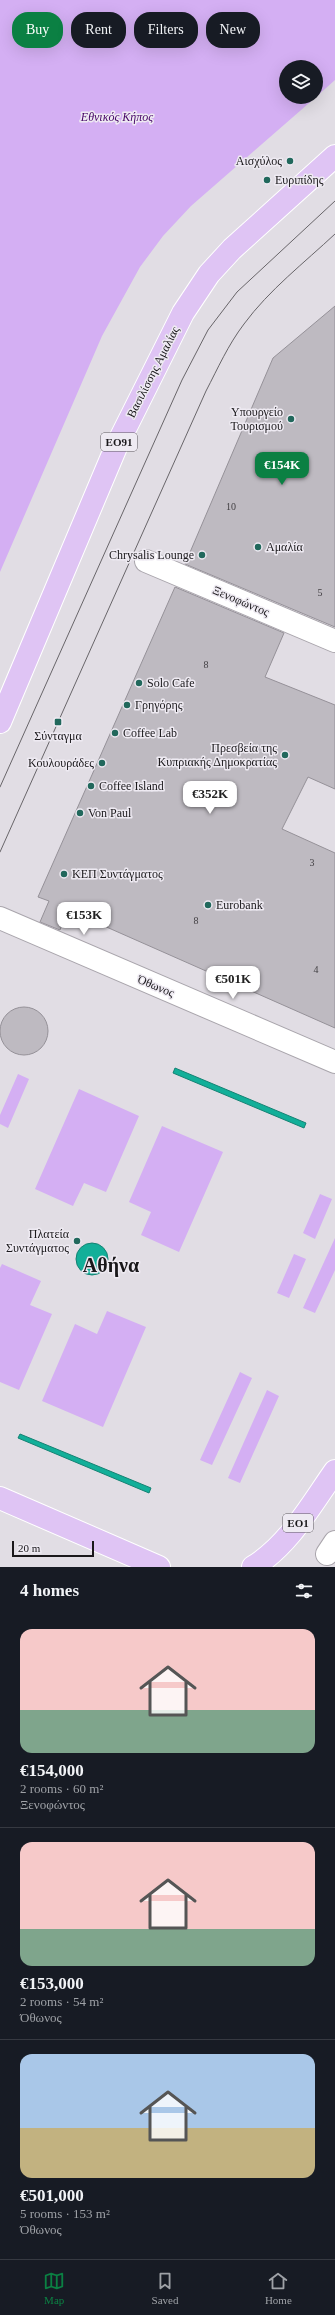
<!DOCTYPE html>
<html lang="en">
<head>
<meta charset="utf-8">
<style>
	:root { --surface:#171b24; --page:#20242c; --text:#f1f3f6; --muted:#9ea1a6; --line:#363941; --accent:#0b8043 }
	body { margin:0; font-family:Georgia,serif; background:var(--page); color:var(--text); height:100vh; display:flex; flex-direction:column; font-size:15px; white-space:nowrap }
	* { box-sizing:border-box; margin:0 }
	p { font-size:13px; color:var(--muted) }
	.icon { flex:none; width:22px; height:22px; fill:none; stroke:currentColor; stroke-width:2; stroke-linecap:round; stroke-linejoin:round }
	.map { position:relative; height:1567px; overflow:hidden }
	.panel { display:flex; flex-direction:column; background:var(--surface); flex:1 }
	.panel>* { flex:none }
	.hud { position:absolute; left:12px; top:12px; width:311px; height:36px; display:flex; gap:8px }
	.buttons { position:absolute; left:279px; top:60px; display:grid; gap:8px }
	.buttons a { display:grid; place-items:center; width:44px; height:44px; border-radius:50%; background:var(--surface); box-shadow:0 4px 16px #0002; font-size:20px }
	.scale { position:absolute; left:12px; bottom:10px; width:82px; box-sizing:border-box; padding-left:4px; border:2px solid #1a181b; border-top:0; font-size:11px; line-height:14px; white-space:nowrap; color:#1a181b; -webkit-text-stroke:3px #eeeaf2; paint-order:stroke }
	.price { position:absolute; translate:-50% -34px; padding:0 9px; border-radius:8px; background:#fff; color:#222; font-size:13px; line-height:26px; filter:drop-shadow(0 1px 2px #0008) }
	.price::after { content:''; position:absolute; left:50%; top:24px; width:12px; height:9px; margin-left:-6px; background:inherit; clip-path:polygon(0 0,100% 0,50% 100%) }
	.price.selected { background:var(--accent); color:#fff }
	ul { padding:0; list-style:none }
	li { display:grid; align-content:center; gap:8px; height:212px; padding:0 20px }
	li+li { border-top:1px solid var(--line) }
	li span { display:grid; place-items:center; height:124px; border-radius:12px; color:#555 }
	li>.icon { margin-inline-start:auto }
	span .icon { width:72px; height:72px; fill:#fffc; stroke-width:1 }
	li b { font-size:17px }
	h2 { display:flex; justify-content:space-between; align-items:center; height:48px; padding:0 20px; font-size:17px }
	.tag { padding:0 14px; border-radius:16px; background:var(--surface); box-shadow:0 4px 16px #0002; font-size:14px; line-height:36px }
	.tag.selected { background:var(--accent); color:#fff }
	.tab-bar { display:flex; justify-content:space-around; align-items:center; height:56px; border-top:1px solid var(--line); background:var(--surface); font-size:11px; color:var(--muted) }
	.tab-bar a { display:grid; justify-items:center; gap:2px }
	.tab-bar .selected { color:var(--accent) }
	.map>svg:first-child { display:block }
	.green { fill:#d4aff3 }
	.water { fill:#12af99; stroke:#148273 }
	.building { fill:#bebac1; stroke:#959198 }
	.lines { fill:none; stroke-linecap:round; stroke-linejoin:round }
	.street-casing { stroke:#a9a5ac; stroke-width:24 }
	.secondary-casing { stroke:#a9a5ac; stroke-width:24 }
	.primary-casing { stroke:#fff; stroke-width:24 }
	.street { stroke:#fff; stroke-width:22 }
	.secondary { stroke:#fff; stroke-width:22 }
	.primary { stroke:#dfc4f4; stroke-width:22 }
	.tram { stroke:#686569; stroke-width:1 }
	.poi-dot { fill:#21685c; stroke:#eeeaf2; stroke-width:1.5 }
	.labels { text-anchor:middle; stroke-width:3; stroke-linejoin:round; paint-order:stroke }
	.number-label { font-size:10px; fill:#434044 }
	.shield { fill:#eeeaf2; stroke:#5a575c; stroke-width:1 }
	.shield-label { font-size:11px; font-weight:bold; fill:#1a181b }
	.park-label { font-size:12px; font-style:italic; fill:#460567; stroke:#eeeaf2 }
	.poi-label { font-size:12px; fill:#1a181b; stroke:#eeeaf2; text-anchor:start }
	.street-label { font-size:12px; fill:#1a181b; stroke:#eeeaf2 }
	.town-label { font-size:20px; font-weight:bold; fill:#1a181b; stroke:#eeeaf2 }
</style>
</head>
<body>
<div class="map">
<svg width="335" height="1567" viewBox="0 0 335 1567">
	<rect width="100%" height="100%" fill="#e1dde4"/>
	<path class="green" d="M0,0H335V80L316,97V67H286V97H316L191,206L163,236L140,267L102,336L0,572Z
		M18,1074L29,1079L8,1128L0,1124V1115Z
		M79,1089L139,1116L106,1192L84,1183L73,1206L35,1189Z
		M162,1126L223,1152L179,1252L141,1235L151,1212L129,1202Z
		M320,1194L332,1199L315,1239L303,1233Z
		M335,1238V1270L315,1313L303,1308Z
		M294,1254L306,1259L289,1298L277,1293Z
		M2,1264L41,1281L30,1305L52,1314L19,1390L0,1382V1268Z
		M107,1311L146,1327L103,1427L42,1401L75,1324L97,1334Z
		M240,1372L252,1378L212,1465L200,1460Z
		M267,1390L279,1396L240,1483L228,1478Z"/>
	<path class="water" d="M175,1068L306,1123L304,1128L173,1073Z
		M76 1259a16 16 0 1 1 32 0a16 16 0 1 1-32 0Z
		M20,1434L151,1488L149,1493L18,1438Z"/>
	<path class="building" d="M335,306V627L185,564L273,358Z
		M175,587L284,633L265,677L335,705V789L308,777L282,829L335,853V1028L68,910L60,930L40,922L49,901L38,897Z
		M0 1031a24 24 0 1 1 48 0a24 24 0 1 1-48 0Z"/>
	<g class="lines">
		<defs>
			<path id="street" d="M146,561L335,641
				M327,1554L335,1542"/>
			<path id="secondary" d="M0,918L335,1062"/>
			<path id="primary" d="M0,722L116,447L183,313L209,274L232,249L335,156
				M0,1498L159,1567
				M253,1567C289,1545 311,1505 335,1471"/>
		</defs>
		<use href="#street" class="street-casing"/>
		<use href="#secondary" class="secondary-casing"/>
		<use href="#primary" class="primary-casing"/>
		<use href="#street" class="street"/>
		<use href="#secondary" class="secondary"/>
		<use href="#primary" class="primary"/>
		<path class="tram" d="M0,787L182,380L208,330L237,292L335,201
			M0,852L206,391C218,368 228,345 244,324C269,290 304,263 335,234"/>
	</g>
	<g class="poi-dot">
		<circle cx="290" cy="161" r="4"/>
		<circle cx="267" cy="180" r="4"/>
		<circle cx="291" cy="419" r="4"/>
		<circle cx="258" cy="547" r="4"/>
		<circle cx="202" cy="555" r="4"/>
		<circle cx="139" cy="683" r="4"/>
		<circle cx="127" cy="705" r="4"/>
		<rect x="54" y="718" width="8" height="8" rx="2"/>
		<circle cx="115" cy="733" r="4"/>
		<circle cx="285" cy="755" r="4"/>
		<circle cx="102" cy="763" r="4"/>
		<circle cx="91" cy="786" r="4"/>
		<circle cx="80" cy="813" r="4"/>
		<circle cx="64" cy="874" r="4"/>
		<circle cx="208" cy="905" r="4"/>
		<circle cx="77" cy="1241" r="4"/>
	</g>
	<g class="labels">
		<g class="number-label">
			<text x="231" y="510">10</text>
			<text x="320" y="596">5</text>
			<text x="206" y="668">8</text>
			<text x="312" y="866">3</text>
			<text x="196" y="924">8</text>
			<text x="316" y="973">4</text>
		</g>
		<g class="shield">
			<rect x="101" y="433" width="36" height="18" rx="3"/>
			<rect x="283" y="1514" width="30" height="18" rx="3"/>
		</g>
		<g class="shield-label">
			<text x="119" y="446">ΕΟ91</text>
			<text x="298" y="1527">ΕΟ1</text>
		</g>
		<g class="park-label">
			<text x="117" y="121">Εθνικός Κήπος</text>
		</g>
		<g class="poi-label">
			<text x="282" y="165" text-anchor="end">Αισχύλος</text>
			<text x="275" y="184">Ευριπίδης</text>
			<text x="283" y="416" text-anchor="end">Υπουργείο<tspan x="283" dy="14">Τουρισμού</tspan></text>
			<text x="266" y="551">Αμαλία</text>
			<text x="194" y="559" text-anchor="end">Chrysalis Lounge</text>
			<text x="147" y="687">Solo Cafe</text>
			<text x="135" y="709">Γρηγόρης</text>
			<text x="123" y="737">Coffee Lab</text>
			<text x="58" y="740" text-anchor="middle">Σύνταγμα</text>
			<text x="277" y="752" text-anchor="end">Πρεσβεία της<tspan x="277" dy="14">Κυπριακής Δημοκρατίας</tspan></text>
			<text x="94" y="767" text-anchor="end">Κουλουράδες</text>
			<text x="99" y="790">Coffee Island</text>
			<text x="88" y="817">Von Paul</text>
			<text x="72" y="878">ΚΕΠ Συντάγματος</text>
			<text x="216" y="909">Eurobank</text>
			<text x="69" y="1238" text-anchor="end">Πλατεία<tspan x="69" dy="14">Συντάγματος</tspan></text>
		</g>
		<g class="street-label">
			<text transform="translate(153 372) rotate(-63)" y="4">Βασιλίσσης Αμαλίας</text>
			<text transform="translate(241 601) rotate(23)" y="4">Ξενοφώντος</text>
			<text transform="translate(156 986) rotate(23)" y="4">Όθωνος</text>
		</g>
		<g class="town-label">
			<text x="111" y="1272">Αθήνα</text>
		</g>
	</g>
</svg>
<div class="buttons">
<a><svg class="icon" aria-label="layers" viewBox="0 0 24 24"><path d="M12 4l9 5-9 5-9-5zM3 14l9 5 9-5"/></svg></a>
</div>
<div class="scale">20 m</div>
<b class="price selected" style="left:282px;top:486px">€154K</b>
<b class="price" style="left:210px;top:815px">€352K</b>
<b class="price" style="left:84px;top:936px">€153K</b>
<b class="price" style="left:233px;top:1000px">€501K</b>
<div class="hud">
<a class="tag selected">Buy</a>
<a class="tag">Rent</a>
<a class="tag">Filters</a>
<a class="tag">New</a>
</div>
</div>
<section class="panel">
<h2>4 homes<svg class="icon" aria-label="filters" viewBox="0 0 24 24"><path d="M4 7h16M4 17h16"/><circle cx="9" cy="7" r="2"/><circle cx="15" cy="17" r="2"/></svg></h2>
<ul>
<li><span style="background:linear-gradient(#f6c9c9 65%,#7fa58c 0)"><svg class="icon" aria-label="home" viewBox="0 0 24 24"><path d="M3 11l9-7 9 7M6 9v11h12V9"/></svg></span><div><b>€154,000</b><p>2 rooms · 60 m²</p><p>Ξενοφώντος</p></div></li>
<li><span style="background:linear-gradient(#f6c9c9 70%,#7fa58c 0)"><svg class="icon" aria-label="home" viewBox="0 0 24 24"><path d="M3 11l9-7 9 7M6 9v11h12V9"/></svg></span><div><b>€153,000</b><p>2 rooms · 54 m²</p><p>Όθωνος</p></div></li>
<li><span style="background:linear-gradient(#a9c7e8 60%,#c2b280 0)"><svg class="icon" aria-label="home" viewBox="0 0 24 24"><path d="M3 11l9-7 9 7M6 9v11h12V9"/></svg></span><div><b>€501,000</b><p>5 rooms · 153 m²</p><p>Όθωνος</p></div></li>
</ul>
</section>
<nav class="tab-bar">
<a class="selected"><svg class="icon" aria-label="map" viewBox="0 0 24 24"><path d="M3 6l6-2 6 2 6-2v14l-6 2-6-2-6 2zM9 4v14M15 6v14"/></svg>Map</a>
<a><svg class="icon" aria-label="saved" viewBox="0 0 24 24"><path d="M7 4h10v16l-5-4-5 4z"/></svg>Saved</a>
<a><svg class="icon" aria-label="home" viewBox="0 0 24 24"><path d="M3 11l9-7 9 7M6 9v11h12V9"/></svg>Home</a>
</nav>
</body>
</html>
